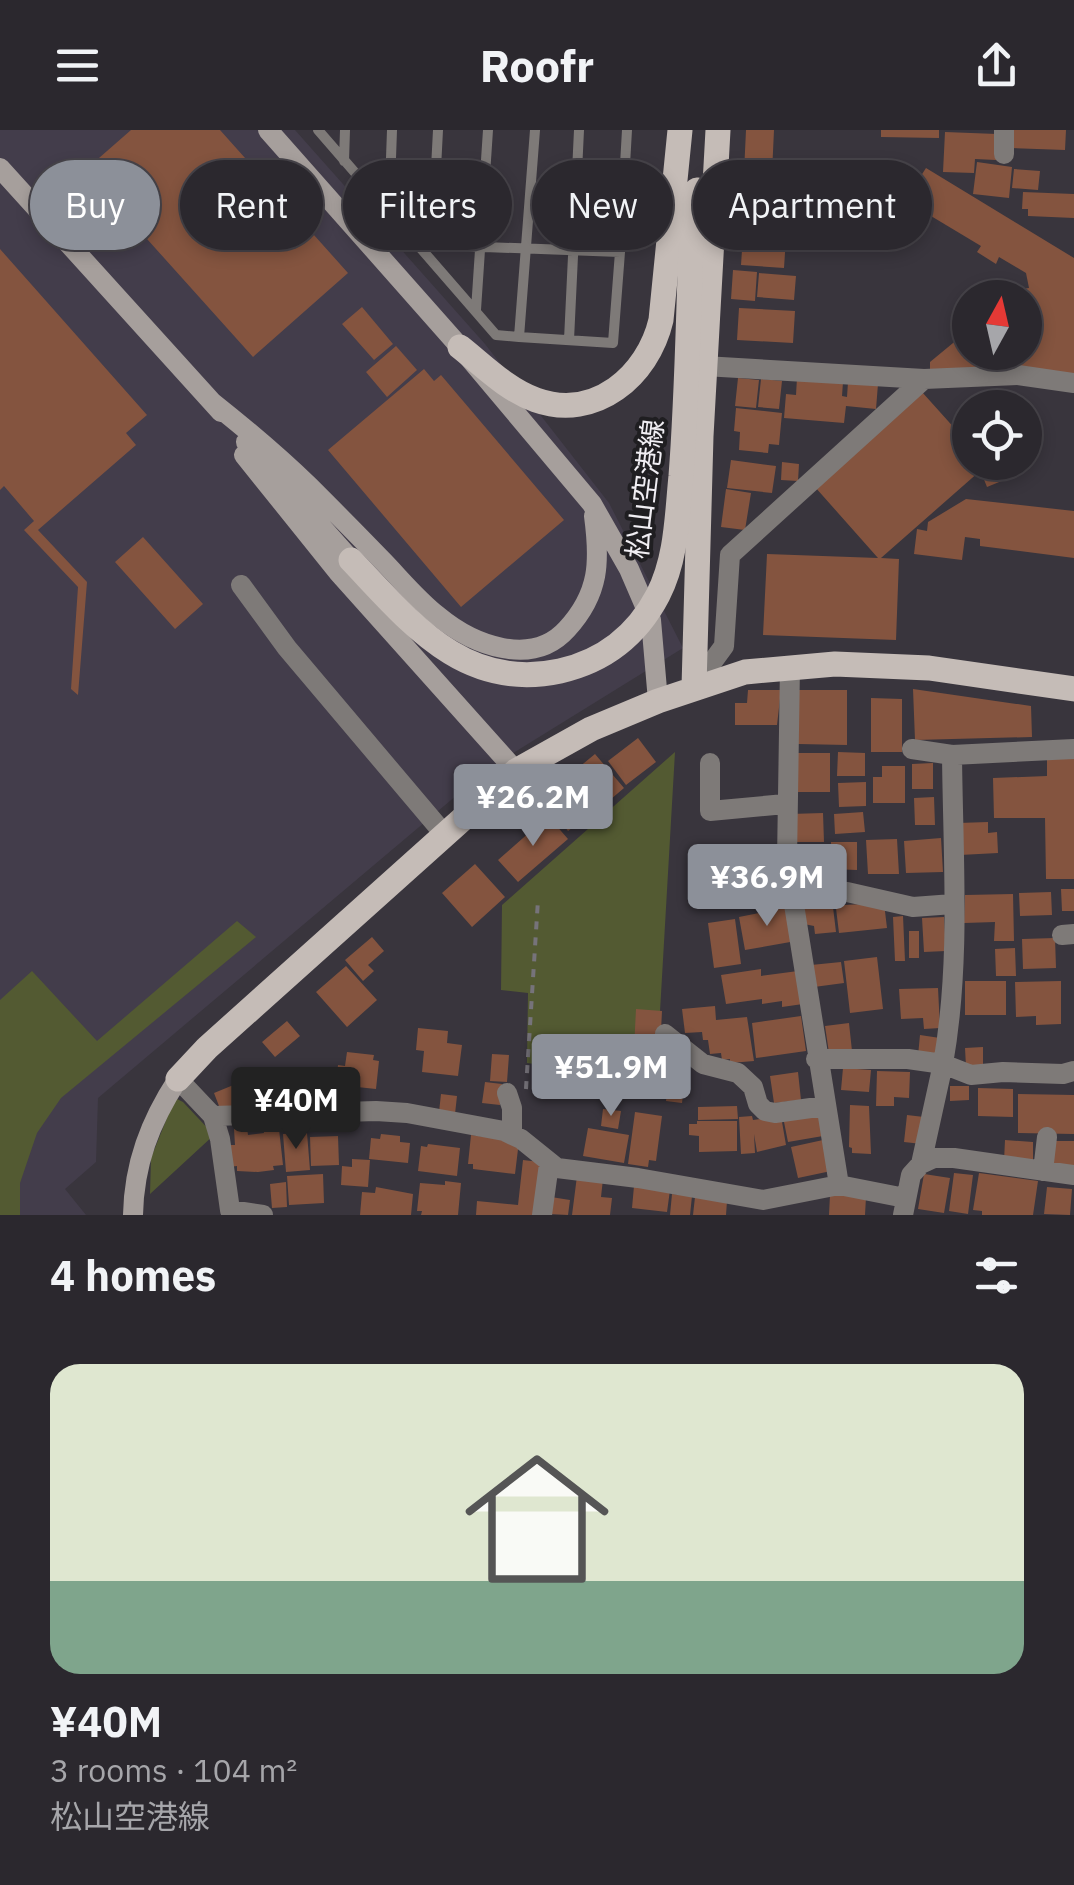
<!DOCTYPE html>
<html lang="en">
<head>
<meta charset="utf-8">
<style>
	:root { --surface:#2b282e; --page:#333036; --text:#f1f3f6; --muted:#a6a6aa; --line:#47444a; --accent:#8c9099 }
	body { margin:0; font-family:"IBM Plex Sans","Noto Sans JP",sans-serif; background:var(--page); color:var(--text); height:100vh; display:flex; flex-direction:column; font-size:38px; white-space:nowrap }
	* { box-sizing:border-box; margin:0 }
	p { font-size:32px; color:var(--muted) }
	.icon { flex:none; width:55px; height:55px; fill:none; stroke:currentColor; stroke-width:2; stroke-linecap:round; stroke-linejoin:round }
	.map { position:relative; height:1085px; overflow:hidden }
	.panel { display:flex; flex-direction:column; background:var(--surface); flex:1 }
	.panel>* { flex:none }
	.top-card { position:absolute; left:30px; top:30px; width:1015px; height:90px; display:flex; gap:20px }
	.needle { width:65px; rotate:8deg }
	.tools { position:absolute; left:952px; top:150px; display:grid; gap:20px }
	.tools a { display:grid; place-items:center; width:90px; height:90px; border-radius:50%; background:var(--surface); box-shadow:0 5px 15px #0003,0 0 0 2px var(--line); font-size:50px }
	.price { position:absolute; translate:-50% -85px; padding:0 22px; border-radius:10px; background:var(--accent); color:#fff; font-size:32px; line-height:65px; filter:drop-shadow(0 2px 5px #0008) }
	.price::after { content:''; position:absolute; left:50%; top:60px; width:30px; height:22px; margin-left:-15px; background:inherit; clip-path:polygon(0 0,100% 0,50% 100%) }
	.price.selected { background:#222; color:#fff }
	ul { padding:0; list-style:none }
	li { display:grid; align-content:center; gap:20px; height:530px; padding:0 50px }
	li+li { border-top:2px solid var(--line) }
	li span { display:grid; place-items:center; height:310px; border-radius:30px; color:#555 }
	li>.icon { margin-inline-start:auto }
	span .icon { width:180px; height:180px; fill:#fffc; stroke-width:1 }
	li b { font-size:42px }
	h2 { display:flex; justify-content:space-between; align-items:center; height:120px; padding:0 50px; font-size:42px }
	.pill { padding:0 35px; border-radius:45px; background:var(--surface); box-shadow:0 5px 15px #0003,0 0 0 2px var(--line); font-size:35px; line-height:90px }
	.pill.selected { background:var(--accent); color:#fff }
	header { display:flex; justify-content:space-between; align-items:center; height:130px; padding:0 50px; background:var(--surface); font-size:45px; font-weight:700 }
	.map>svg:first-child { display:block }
	.built { fill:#433d4b }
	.green { fill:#535a32 }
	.building { fill:#84543f }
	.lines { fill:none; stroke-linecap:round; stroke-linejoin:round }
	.path { stroke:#76737a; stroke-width:4; stroke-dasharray:8 8; stroke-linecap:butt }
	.lane { stroke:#7e7a78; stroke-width:10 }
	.street { stroke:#7e7a78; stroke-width:20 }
	.secondary { stroke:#a69f9c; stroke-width:20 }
	.primary { stroke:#c5bcb7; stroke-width:25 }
	.primary-bridge { stroke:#c5bcb7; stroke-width:25 }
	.labels { text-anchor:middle; stroke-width:8; stroke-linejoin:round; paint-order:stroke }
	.street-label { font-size:28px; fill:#f0eef3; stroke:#1f1e21 }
</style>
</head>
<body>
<header><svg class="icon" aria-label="menu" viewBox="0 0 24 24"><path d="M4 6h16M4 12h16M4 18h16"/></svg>Roofr<svg class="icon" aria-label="share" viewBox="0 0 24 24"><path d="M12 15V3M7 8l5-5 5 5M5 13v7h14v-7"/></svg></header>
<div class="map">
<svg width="1074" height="1085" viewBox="0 0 1074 1085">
	<rect width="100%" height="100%" fill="#39353d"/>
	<path class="built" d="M0,0H295L485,214L609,373L683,518L489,638L98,968L96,1032L65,1059L86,1085H0Z"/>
	<path class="green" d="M675,622L656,951L527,933L528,863L501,860L502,775Z
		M237,791L256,807L61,968L37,1003L20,1053V1085H0V870L32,841L97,911Z
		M175,968L183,972L214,1005L150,1064L151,1028Z"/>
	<path class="building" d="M131,0H220L348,143L253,227L112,70L118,65L91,35Z
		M746,0H774L771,65L743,64Z
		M881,0H939V8L881,7Z
		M1012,0H1066L1065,20L1011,18Z
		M945,2L997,4L996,30L975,29L974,43L943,42Z
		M977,32L1012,37L1009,68L973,64Z
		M926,38L1074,128V246L930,244V232L970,199V222H1025V168H1007L1016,160L1029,158L1026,143L999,127L996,134L977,122L981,116L931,86L925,96L899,80Z
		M1014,39L1040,41L1038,60L1012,58Z
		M1023,62L1074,64V88L1028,86V79H1022Z
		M738,66L770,68L768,96L754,95L753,102L735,100Z
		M743,105L786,108L784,138L741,135Z
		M0,119L147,285L126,303L136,315L38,400L87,452L78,565L71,559L78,457L24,400L34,391L4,356L0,360Z
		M733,140L757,142L755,171L731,169Z
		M759,143L796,146L794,170L757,167Z
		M362,177L393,214L374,230L342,194Z
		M739,178L795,181L793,213L737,210Z
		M396,216L417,240L387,267L366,242Z
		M424,239L434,251L441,245L564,390L461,477L328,320Z
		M738,248L759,250L756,278L735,276Z
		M797,248L843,252L842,266L847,267L848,252L878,254L876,279L846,276L844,293L784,288L786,264L796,265Z
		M761,249L782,251L779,279L758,277Z
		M922,262L966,311L959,317L980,341L881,428L899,429L896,510L763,505L767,424L878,428L815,357Z
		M980,267L1030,273L1027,290L1025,278H979Z
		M736,278L782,283L779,315L769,314L768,323L739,320L740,302L734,301Z
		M731,330L776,336L772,363L727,358Z
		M782,332L799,334L798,351L781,350Z
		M977,332H1022L1021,343L987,357Z
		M726,359L751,363L745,400L721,397Z
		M966,369L1074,381V428L980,416V409L965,407L962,430L914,424L917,399L927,401L928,392Z
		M143,407L203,474L175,499L115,432Z
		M913,559L1031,576L1032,607L915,610Z
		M748,560H781L777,595H735V573H747Z
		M799,560H847V615L798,614Z
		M871,568L902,569V622H871Z
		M638,608L656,632L626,655L608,631Z
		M838,622L865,623V646H837Z
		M793,623H830V662H793Z
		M595,624L624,658L604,675L600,670L592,677L567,647Z
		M1074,628V749H1046L1045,688H994L993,648L1047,646V629Z
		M933,633V659H912V634Z
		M882,636H905V673H873V647H882Z
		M866,652V676L839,677L838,653Z
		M569,656L590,684L568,701L547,673Z
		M934,667L935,695H915L914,668Z
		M863,682L865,702L835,704L834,684Z
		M823,683L824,712H790V684Z
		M548,686L568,709L518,752L498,730Z
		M988,692V703L997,702L998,723L960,725L958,693Z
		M941,708L943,742L906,743L904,711Z
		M897,709L899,744H868L866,710Z
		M831,712H857V740L830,739Z
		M823,714L824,739L793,740V715Z
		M781,731V756L738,757V732Z
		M475,734L505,767L472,797L442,763Z
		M1061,759H1074V781H1062Z
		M1051,762L1052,785L1020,786L1019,763Z
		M1013,764L1014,811H994L995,792L964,793L965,765Z
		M814,767V770L832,769L836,802L815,804L814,796L804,794L802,769Z
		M835,770H843L844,775L884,773L887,798L839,803Z
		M789,777L796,811L745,820L739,787Z
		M903,786L905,831H895L893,787Z
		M944,787L946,821L924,822L922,788Z
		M735,789L741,834L714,838L708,793Z
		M909,801H919V828H909Z
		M372,807L384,821L368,835L374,841L363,851L345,830Z
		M1055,808L1056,838L1023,839L1022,809Z
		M1015,818L1016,846H996L995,819Z
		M877,827L883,879L850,883L844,831Z
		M841,832L844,853L814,857L811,835Z
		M346,836L377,870L347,897L316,862Z
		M761,839V846L798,841L803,874L782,877V871L762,874V869L726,874L721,845Z
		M965,851H1006V885H965Z
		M1061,851V894L1036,895V886L1016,887L1015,852Z
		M938,858L940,898L924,899L923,888L901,889L899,859Z
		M715,876L716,890L747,887L754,931L730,933V929L722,930L721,923L710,924L708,910H703L702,902L685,903L682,879Z
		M636,879L662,881L660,921L634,919Z
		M801,886L806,921L756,928L752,893Z
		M287,891L300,906L275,927L262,912Z
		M849,893L852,921L829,923L825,896Z
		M418,898L448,901L447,913L462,915L458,946L422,942L424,921L416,920Z
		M920,905L940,908L938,928L918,926Z
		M983,917V937H966L965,918Z
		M347,922L374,925L373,930L379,931L376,959L357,957L356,968L335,966L338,935L345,936Z
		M492,924L509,925L507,952L490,951Z
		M275,938L281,951L258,977L219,976L214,963Z
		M843,938L871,940L869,962L841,960Z
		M877,941L910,942L909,968L894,967V976H876Z
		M798,942L801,970L774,973L770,946Z
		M485,952L502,954L500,975L482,973Z
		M668,955L684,957L682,973L666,971Z
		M950,956H969V970L950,971Z
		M978,958L1013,959V987L978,986Z
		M441,964L457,966L455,984L439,982Z
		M1018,964L1074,965V1004L1018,1003Z
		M850,975L869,976L871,1024L852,1023V1018L849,1017Z
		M737,976L738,989L698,990V977Z
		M603,979L621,981L618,999L601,996Z
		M818,980L823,1006L788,1012L783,987Z
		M635,982L662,986L656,1031L649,1030L648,1037L628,1034Z
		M907,985L924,987L922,1014L904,1012Z
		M752,986L753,990L781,986L786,1015L757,1022L754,1004L755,1023L741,1024L739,987Z
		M278,990L283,1035L273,1036L274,1040L258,1042L237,1041V1036L229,1037L226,1015H235L234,999L247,998L248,1005L264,1003L262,992Z
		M697,991H737V1021L699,1022V1006L689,1005V994H697Z
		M588,998L629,1005L624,1033L583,1026Z
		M307,1003L310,1040L286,1042L283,1004Z
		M381,1004L400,1006V1012L410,1013L408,1033L369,1029L371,1008L380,1009Z
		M471,1005L519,1011L515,1044L473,1039V1034H468Z
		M338,1006L339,1035L311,1036L310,1007Z
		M823,1010L831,1041L798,1048L791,1017Z
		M1005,1010L1033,1012V1032L1004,1031Z
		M1051,1011H1074V1038H1051Z
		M428,1014L460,1018L457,1046L418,1041L421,1016L427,1017Z
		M352,1029L370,1030L368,1057L341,1055L342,1036L352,1037Z
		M523,1030L540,1032L535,1085H476L477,1071L518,1075Z
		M954,1043L973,1045L968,1084L949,1081Z
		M979,1043L1038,1051L1033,1085H982V1081L973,1080Z
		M323,1044L324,1073L289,1075L287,1046Z
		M924,1044L950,1048L944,1083L918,1079Z
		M577,1046L603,1049L601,1067L612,1068L610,1085H572Z
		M445,1051L461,1053L458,1085H421L422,1081H417L420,1053L445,1055Z
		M286,1052L287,1077L272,1078L270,1054Z
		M634,1056L670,1060L667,1082L632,1078Z
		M376,1057L413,1064L411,1085H360L362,1062L375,1063Z
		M1047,1057L1072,1059L1070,1085L1044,1084Z
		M672,1064L692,1066L690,1085H670Z
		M830,1065L866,1067L865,1085H829Z
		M551,1067L570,1070L568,1085L549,1084Z
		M695,1067L727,1071L726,1085H693Z"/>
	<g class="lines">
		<path class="path" d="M526,959L538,770"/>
		<path class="lane" d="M318,0L496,205L519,207
			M438,0L432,115L620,122L627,0
			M535,0L519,207L613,213L620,122
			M344,31L345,0
			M389,84L392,0
			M476,180L488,0
			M569,210L579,0"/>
		<path class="street" d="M1004,0V24
			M704,236L924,249L1018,245L1074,253
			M241,455L287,518L445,705
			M790,536L787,731L839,1055L905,1068
			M694,557L724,516L730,425L924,249
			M912,619L952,625L1074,619
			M710,633V681L785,674
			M793,758L847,762L913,777L953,774
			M1062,805L1074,804
			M665,904L703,934L738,943L753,957L758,974L765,981L775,983L825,976
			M816,929H908L943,934C961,833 953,729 952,625
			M178,949L213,986L376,981L407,983L504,1001L521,1009L557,1038L638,1048L763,1070L839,1055
			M507,963L512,978V1005
			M213,986L220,1009L230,1080L263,1085
			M921,1034L934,1028H954L1074,1045
			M1043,1041L1047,1007
			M542,1085L549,1034
			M903,1085L911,1045L921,1034L943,934L971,945L1003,942L1063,944L1074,941"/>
		<path class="secondary" d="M268,0L460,217L592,374L629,439L651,490L658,571
			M0,38L221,282
			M212,272C246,299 278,326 309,356C333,380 356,403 379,427C398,446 416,469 438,486C473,515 532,538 567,499C600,463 600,431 594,386
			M246,312L351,430
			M244,325L338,442L516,641
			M133,1085C134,1034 150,992 178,949"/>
		<path class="primary" d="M691,118L697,60
			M460,217C484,236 506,259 536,270C595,291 648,246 661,190L680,0
			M694,557L701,306L718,0
			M178,949L207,918L516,641L591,599L658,571L745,542L835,534L929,538L1074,559"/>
		<path class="primary-bridge" d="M351,430C410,492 464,562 560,541C604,531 637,505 658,465C677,428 677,385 681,346C687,270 688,194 691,118"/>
	</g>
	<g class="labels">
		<g class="street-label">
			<text transform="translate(645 359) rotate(-83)" y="10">松山空港線</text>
		</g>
	</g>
</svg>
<div class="tools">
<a><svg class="needle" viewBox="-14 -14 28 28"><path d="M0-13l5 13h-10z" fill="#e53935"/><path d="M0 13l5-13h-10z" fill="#a6a6aa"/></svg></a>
<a><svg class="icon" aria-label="locate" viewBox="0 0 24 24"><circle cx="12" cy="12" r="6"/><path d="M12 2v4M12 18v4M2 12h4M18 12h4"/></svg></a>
</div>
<b class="price" style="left:533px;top:719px">¥26.2M</b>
<b class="price" style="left:767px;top:799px">¥36.9M</b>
<b class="price" style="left:611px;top:989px">¥51.9M</b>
<b class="price selected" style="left:296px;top:1022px">¥40M</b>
<div class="top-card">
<a class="pill selected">Buy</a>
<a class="pill">Rent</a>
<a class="pill">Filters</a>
<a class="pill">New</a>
<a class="pill">Apartment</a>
</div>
</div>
<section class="panel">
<h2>4 homes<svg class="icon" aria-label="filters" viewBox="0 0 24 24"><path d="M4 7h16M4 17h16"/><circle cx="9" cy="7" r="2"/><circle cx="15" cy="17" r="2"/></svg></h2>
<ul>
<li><span style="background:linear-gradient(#dfe7d0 70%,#7fa58c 0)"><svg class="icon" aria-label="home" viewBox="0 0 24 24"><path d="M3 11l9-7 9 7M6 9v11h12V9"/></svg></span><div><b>¥40M</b><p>3 rooms · 104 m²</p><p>松山空港線</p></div></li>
</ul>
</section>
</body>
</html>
